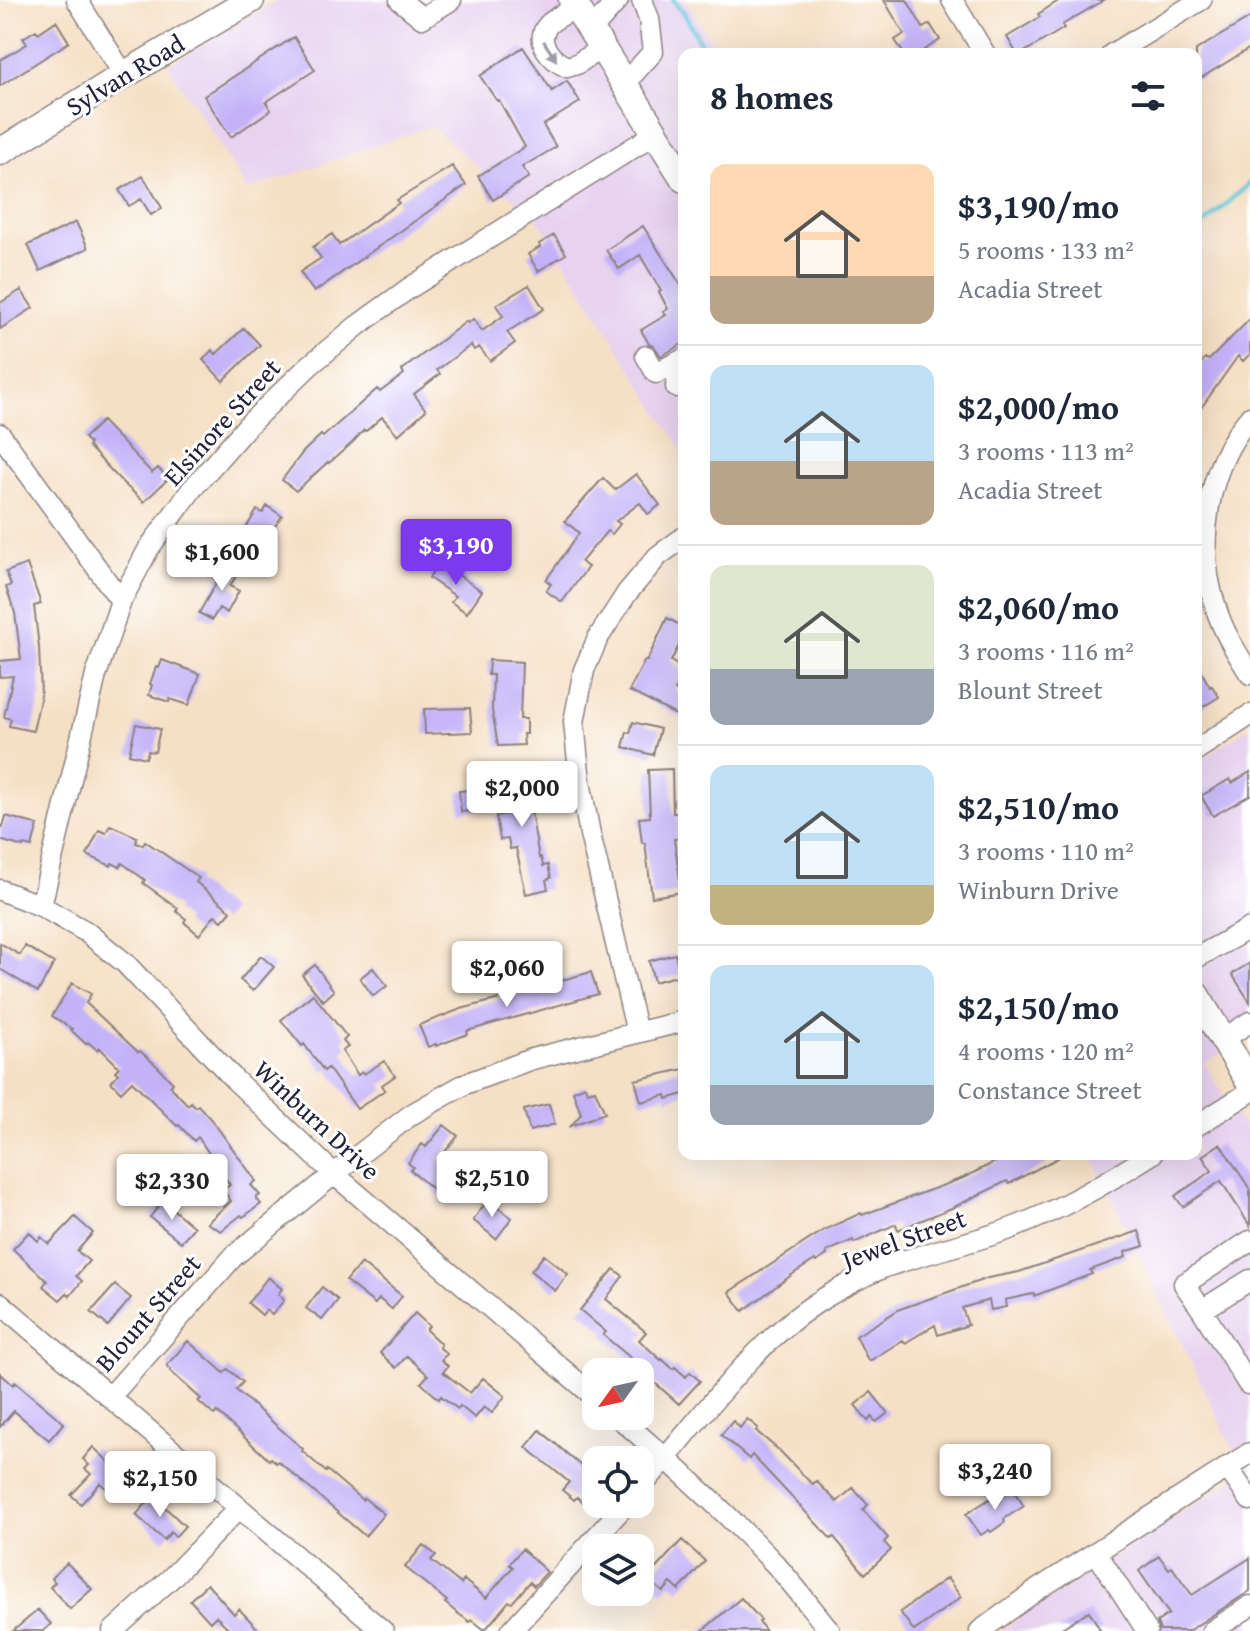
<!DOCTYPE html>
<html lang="en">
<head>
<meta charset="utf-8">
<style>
	:root { --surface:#fff; --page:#f6f6f7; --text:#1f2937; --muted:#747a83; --line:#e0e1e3; --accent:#7c3aed }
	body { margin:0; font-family:"Gentium Book Plus",serif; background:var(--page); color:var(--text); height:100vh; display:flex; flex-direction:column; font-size:30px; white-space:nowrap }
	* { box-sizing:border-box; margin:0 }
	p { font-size:26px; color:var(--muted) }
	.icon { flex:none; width:44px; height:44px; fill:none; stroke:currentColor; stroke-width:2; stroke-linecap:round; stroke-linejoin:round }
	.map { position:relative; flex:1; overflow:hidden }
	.drawer { position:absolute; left:678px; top:48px; width:524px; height:1112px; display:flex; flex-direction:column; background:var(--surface); border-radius:16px; box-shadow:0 8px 32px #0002 }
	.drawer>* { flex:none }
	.needle { width:52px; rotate:237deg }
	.controls { position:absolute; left:582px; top:1358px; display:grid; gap:16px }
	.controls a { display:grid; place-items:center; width:72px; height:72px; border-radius:16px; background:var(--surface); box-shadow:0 8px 32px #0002; font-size:40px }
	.price { position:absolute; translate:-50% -68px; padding:0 18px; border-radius:8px; background:#fff; color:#222; font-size:26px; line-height:52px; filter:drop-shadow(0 2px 4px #0008) }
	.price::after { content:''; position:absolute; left:50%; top:48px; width:24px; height:18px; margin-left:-12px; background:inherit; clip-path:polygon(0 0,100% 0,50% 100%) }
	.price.selected { background:var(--accent); color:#fff }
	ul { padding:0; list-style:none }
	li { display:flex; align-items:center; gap:24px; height:200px; padding:0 32px }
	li+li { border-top:2px solid var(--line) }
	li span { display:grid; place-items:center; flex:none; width:224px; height:160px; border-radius:16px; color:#555 }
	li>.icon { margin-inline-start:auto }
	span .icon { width:96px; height:96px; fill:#fffc; stroke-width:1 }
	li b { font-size:34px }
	h2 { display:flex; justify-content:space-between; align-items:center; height:96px; padding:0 32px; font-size:34px }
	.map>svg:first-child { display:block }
	.built { fill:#e7d2ef }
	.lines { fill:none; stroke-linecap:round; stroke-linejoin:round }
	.stream { stroke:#5dc4db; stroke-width:5 }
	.building { fill:#c3b2f8 }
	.minor-casing { stroke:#8c8180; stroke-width:23 }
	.major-casing { stroke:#8c8180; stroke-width:29 }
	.minor { stroke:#fff; stroke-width:20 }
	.major { stroke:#fff; stroke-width:26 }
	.oneway { fill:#9c9ca7 }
	.labels { text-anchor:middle; stroke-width:6; stroke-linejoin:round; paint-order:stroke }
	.street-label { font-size:26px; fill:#22223b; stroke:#fff }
</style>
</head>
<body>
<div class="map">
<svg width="1250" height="1631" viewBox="0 0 1250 1631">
	<rect width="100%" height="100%" fill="#fff"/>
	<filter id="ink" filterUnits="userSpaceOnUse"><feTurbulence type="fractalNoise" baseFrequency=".0125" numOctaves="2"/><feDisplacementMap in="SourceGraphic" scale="16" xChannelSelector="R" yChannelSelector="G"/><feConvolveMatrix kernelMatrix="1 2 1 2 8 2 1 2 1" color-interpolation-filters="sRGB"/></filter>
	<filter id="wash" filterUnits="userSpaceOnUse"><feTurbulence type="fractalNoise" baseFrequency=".006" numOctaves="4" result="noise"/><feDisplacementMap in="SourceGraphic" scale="32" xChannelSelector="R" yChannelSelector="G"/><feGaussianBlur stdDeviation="1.8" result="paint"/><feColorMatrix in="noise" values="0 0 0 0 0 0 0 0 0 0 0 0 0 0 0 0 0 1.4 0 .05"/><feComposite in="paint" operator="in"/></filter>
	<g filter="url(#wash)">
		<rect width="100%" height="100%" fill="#f5e0c5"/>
		<path class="built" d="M278,0H685L720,54H684V453L539,221L431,126L248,190L168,65Z
			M1250,727V1035L1205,1064L1250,1137V1631H1000L1244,1472L1091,1154H1196V762Z"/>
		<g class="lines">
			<path class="stream" d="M673,0L685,14L706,54
				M1196,231L1250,183"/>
		</g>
		<g id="blocks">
			<path class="building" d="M884,0H907L923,28L930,24L940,40L918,54H904L895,40L904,34Z
				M1060,0H1104L1062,25L1064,28L1056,33L1021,54H1017L1007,37L1040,17L1038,14Z
				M1250,18V48L1196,81V50Z
				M56,21L69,42L0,86V60L27,44L23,38L36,30L38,33Z
				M294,37L315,70L266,102L271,110L231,137L204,96Z
				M523,47L552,91L567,81L580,102L543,125L556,147L522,167L529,177L493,200L478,176L525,147L499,100L497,101L480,76Z
				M452,166L466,185L314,292L300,272L321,258L313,247L332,234L339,245L399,203L397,200Z
				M143,176L162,208L151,215L141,199L129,206L119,190Z
				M76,222L88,248L40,271L28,245Z
				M643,226L684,290V343L661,356L653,345L649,344L641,330L666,315L663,312L668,309L659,292L661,291L640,255L619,269L606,250Z
				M554,235L566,254L538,271L528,254L540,247L539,244Z
				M529,285L544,309L507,332L515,343L490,361L479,347L474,350L471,345L437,370L440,374L414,394L426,410L398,435L382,417L366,431L364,430L352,443L329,463L328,462L296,491L282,480L303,452L321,435L323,437L369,396L377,389L380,392L404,374L402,370L467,321L468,323L473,319L482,331L503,316L496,305Z
				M21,290L33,308L0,329V303Z
				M1250,319V354L1243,361L1238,356L1196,415V371L1205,358L1209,360Z
				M244,328L260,345L223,381L203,360L212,350L216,354Z
				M102,421L152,473L158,468L168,479L144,502L123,483L88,446L90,444L84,438Z
				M636,474L660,505L648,514L640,503L616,521L620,524L612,534L607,531L581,562L588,567L562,602L546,591L551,584L546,580L579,533L565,521L603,478L615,490Z
				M267,506L282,516L271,532L276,535L266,549L262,546L259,551L240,538L257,510L263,513Z
				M228,562L240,569L230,586L239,591L227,613L219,608L212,620L199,613Z
				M439,562L482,591L467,613L451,602L455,596L429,578Z
				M27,564L41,604L34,606L39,647L41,695L33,731L9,726L11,719L4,717L13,676L0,677V661L21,659L15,613L6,587L11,585L6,572Z
				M667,618L684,627V635L671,661L684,670V679L675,690L684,695L681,703L684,704V719L629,691L645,660L647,661Z
				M162,660L200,674L189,705L170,699L169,702L149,695L152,685L150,684L156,667L159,668Z
				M489,660L522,662L520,719H526V734H523L524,745L498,746L492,710L493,675H488Z
				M1196,662L1210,687L1212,686L1219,697L1196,711Z
				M470,708L472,732L425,734L424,709Z
				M633,722L660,729L653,755L623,747L627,732L630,733Z
				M136,724L160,729L155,752L148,751L146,758L129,754Z
				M530,767L532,782L528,783L530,794H528L539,858L541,857L543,866L548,865L551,878L546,880L548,889L526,894L516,848L510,849L508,839L500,840L496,816L507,814L501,772Z
				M672,769L673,813H677L681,838L674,839L682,892L652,897L645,843H642L639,818L650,817L648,770Z
				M1250,772V795L1213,816L1201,796L1230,779L1232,783Z
				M478,789L480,810L461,812L459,791Z
				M6,816L38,825L32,847L24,845L23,847L0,840V826L3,827Z
				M110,825L137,837L136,843L143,845L145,841L199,878L196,882L231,911L222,921L215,915L199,935L184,922L186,919L176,911L178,908L143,883L145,880L122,863L120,867L112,863L111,866L87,855L99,830L106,833Z
				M0,943L20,955L25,946L54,963L38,992L0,969Z
				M675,954L680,975L654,982L649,961Z
				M261,956L274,967L253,991L240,980Z
				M1250,963V1002L1232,974Z
				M315,965L334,991L323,1001L302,975Z
				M373,968L387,986L373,996L360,978Z
				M591,972L598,994L467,1031L468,1034L436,1046V1044L428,1047L419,1025L461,1009L523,993L522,991Z
				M72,983L91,994L86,1003L138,1052L140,1051L157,1066L173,1083L170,1086L188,1105L191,1102L195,1107L198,1105L214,1123L256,1181L251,1185L260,1195L256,1198L261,1204L243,1217L241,1215L221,1231L207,1223L231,1201L223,1190L230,1185L198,1137L194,1141L179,1125L177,1126L132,1081L121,1092L111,1082L118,1074L115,1071L119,1067L99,1047L97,1050L88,1042L86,1044L71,1030L72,1029L52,1016Z
				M313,994L347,1037L343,1041L348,1047L342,1051L358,1075L362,1072L364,1074L384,1061L395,1076L382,1085L385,1090L357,1109L328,1068L324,1071L304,1044L302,1046L281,1020Z
				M684,1069V1094L667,1099L666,1095L641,1102L635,1080Z
				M585,1086L587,1092L595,1090L605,1113L571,1126L581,1114L573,1091Z
				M549,1104L555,1124L530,1131L524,1110Z
				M444,1125L458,1136L439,1159L467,1181L449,1203L410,1170L413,1167L408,1163L422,1144L426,1147Z
				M1220,1144L1250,1189V1226L1221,1181L1183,1207L1175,1196L1212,1171L1202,1156Z
				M993,1154H1065L1009,1184L1007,1181L954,1207L898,1230L896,1224L854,1243L853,1240L826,1252L827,1255L816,1262L815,1260L793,1274L743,1311L729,1292L824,1230L861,1213L862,1215L963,1178L997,1161Z
				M488,1200L512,1218L496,1239L473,1220Z
				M163,1201L194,1227L181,1242L150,1217Z
				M75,1217L93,1233L77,1251L89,1261L76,1276L82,1281L70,1296L67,1293L60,1300L43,1286L47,1281L13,1249L29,1232L38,1241L41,1237L49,1244Z
				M1139,1231L1144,1246L1125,1252L1126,1257L1090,1270L1092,1274L1034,1296L1033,1294L1005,1300L1006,1307L991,1310L989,1300L962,1308L968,1325L938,1335L935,1325L905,1343L903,1340L871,1360H868L856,1336L900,1309L988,1278L1019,1272Z
				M544,1255L568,1274L555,1291L531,1271Z
				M361,1263L402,1296L392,1309L379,1299L375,1304L346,1281Z
				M614,1269L623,1276L606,1299L646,1332L639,1340L661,1360L662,1359L673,1369L675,1367L686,1377L690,1372L700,1381L679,1404L630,1361L632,1359L603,1335L606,1332L580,1310Z
				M268,1277L282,1289L278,1294L284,1300L272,1315L266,1310L262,1315L248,1303Z
				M115,1285L131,1298L108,1326L91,1312Z
				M322,1287L338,1300L322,1320L306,1308Z
				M415,1313L429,1326L426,1330L441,1344L439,1347L447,1354L441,1360L448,1366L443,1372L470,1393L483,1378L505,1396L492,1413L484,1407L475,1418L460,1406L458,1409L441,1396L439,1399L421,1383L428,1375L407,1356L396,1368L380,1353Z
				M188,1341L224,1373L228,1369L243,1382L236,1390L303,1449L302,1451L326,1472L327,1470L362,1500L364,1498L384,1514L365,1536L278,1461L276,1463L271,1458L269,1460L217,1412L214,1415L198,1401L201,1399L170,1371L171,1370L167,1365Z
				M0,1373L13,1385L15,1382L64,1423L49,1440L14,1411L0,1427Z
				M871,1392L888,1413L876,1422L872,1417L868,1421L855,1405Z
				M747,1419L758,1428L756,1431L780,1451L808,1480L813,1484L816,1481L837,1502L853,1488L868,1505L863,1510L888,1538L884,1542L891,1550L865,1574L834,1537L831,1539L752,1455L749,1459L721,1435L733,1421L740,1428Z
				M540,1430L589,1473L596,1464V1513L577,1497L574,1500L562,1490L569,1482L526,1447Z
				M93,1447L121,1473L107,1489L100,1483L81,1504L71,1495L91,1474L85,1469L89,1465L83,1459Z
				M1012,1489L1024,1506L1004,1519L1005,1522L991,1532L989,1530L981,1535L966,1514L996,1495L1000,1497Z
				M153,1496L185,1526L175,1537L171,1532L164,1540L136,1515Z
				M682,1540L705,1561L679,1590L671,1583L663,1592L647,1578Z
				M423,1545L436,1555L431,1560L461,1584L464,1580L486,1598L513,1567L509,1564L522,1549L547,1572L534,1586L530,1582L512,1603L509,1601L485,1630L472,1620L470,1622L456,1612L445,1603L447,1601L405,1567Z
				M1159,1556L1169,1569L1172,1567L1192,1595L1250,1558V1591L1188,1631H1160L1157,1622L1169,1614L1139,1571Z
				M67,1563L92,1589L70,1609L50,1587L55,1582L51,1578Z
				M947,1578L961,1597L914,1631L900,1612Z
				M207,1584L234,1614L239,1609L260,1631H231L216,1616L210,1622L190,1600Z
				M741,1598L761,1620L759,1622L766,1631H702Z
				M38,1610L51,1624L43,1631H13Z
				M1089,1611L1101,1631H1057Z"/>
		</g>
	</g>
	<g filter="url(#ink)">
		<use href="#blocks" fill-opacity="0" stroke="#8c8180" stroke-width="2"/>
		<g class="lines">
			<defs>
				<path id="minor" d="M77,0L124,75
					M400,0L422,18L451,0
					M952,0L985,54
					M576,7C568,13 554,18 548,25C533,42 553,61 567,67L577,64L601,48
					M591,30L618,0
					M1112,54L1201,0
					M624,84L653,52L649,19L642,0
					M646,356L656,373L684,359
					M676,387L679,362
					M1250,417C1206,468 1195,545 1216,608C1223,632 1237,653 1250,674
					M0,434L121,601
					M1196,750L1250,715
					M0,890L41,906L85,931L125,963L235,1080L334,1174L596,1398
					M41,906L96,675L121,601L149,548L192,489L247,426L309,366L357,326L408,289L655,134
					M1196,958L1250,928
					M637,1033L590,834L580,782L574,722L584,670L598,638L627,593L658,556L684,537
					M1223,1039L1250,1022
					M1196,1126L1250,1092
					M1250,1280L1202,1310L1248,1384H1250
					M0,1303L383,1631
					M1202,1310L1184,1284L1250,1241
					M110,1397L234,1256L334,1174L412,1114L465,1084L532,1059L684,1021
					M617,1416C672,1463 725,1511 775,1564C794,1585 812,1609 830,1631
					M1227,1467L1250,1500
					M640,1488C697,1425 752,1341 826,1297C844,1286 865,1275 885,1267C925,1253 967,1244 1007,1230C1059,1211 1106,1183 1152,1154
					M1096,1552L1147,1631
					M113,1631L171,1578L239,1508
					M511,1631L626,1504
					M980,1631L1037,1590L1250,1453
					M1212,1631L1250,1606"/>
				<path id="major" d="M572,0L684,179
					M0,152L124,75L251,0
					M1196,995L1250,1083"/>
			</defs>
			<use href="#minor" class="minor-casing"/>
			<use href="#major" class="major-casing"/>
			<use href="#minor" class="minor"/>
			<use href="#major" class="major"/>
		</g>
		<defs><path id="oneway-solid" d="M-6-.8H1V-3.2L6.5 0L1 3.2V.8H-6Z" transform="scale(2)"/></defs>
		<use class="oneway" href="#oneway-solid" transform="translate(550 51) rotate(57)"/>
	</g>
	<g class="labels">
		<g class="street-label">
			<text transform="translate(125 75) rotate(-31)" y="9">Sylvan Road</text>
			<text transform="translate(222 422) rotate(-48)" y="9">Elsinore Street</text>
			<text transform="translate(317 1120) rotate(43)" y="9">Winburn Drive</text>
			<text transform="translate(904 1239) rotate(-20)" y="9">Jewel Street</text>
			<text transform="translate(148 1313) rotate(-49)" y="9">Blount Street</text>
		</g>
	</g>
</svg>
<div class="controls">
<a><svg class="needle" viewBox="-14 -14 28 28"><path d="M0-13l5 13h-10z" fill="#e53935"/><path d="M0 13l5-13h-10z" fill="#747a83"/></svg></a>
<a><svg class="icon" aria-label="locate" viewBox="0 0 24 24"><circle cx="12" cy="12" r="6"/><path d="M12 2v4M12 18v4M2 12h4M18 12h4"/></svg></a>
<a><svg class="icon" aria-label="layers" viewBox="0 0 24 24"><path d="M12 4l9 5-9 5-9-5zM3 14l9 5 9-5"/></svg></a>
</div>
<b class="price selected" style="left:456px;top:587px">$3,190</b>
<b class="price" style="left:222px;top:593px">$1,600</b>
<b class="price" style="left:522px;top:829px">$2,000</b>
<b class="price" style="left:507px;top:1009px">$2,060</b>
<b class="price" style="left:492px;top:1219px">$2,510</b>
<b class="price" style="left:172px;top:1222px">$2,330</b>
<b class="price" style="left:995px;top:1512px">$3,240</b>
<b class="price" style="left:160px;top:1519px">$2,150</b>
<section class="drawer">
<h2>8 homes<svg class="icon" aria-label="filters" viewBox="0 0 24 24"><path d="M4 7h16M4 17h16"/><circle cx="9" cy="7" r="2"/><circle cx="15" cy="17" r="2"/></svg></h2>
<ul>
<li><span style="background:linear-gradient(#ffd9b3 70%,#b9a48a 0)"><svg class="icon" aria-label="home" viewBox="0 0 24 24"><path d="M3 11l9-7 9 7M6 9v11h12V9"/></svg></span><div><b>$3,190/mo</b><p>5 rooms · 133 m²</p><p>Acadia Street</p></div></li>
<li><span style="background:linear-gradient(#bfe0f5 60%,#b9a48a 0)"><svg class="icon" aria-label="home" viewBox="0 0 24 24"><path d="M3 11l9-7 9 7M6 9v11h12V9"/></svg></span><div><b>$2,000/mo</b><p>3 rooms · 113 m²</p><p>Acadia Street</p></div></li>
<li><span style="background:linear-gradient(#dfe7d0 65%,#9aa5b1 0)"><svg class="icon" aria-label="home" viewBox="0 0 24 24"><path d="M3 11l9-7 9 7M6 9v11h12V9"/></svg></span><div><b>$2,060/mo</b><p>3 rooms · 116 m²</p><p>Blount Street</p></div></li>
<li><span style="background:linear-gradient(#bfe0f5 75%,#c2b280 0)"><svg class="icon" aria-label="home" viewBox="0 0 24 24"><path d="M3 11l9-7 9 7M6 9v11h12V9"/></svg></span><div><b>$2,510/mo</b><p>3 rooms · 110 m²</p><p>Winburn Drive</p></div></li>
<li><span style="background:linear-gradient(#bfe0f5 75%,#9aa5b1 0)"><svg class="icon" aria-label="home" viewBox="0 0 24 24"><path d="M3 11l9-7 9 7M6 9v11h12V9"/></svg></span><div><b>$2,150/mo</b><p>4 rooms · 120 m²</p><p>Constance Street</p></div></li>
</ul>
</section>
</div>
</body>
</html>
